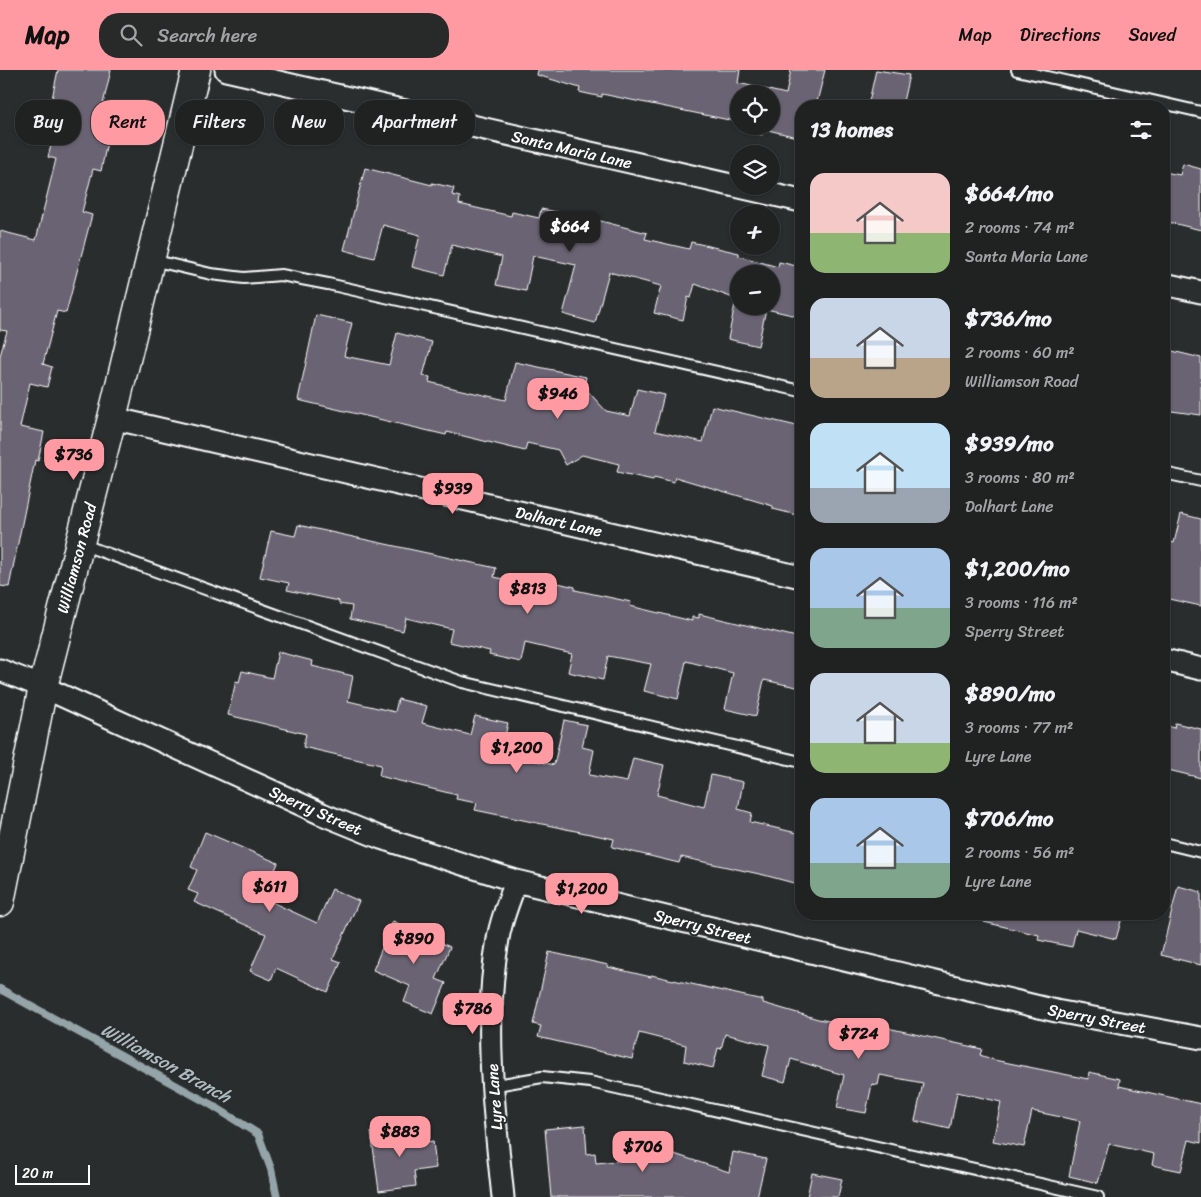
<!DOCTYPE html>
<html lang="en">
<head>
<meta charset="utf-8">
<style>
	:root { --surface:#202222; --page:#282a2a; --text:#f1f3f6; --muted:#a2a4a5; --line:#3d3f40; --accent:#ff9aa2 }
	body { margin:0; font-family:Sriracha,sans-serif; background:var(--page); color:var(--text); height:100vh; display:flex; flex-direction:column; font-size:19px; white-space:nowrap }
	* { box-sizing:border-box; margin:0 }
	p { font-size:16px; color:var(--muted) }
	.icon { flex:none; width:28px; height:28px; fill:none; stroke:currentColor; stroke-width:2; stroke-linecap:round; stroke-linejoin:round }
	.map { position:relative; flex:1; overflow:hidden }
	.details { position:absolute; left:795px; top:30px; width:375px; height:820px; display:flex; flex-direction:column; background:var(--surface); border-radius:20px; box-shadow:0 1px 4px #0004,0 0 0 1px var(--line) }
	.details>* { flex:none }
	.banner { position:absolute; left:15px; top:30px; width:475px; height:45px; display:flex; gap:10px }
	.buttons { position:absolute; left:730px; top:15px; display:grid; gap:10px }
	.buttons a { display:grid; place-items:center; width:50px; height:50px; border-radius:50%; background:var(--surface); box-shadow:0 1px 4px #0004,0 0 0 1px var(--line); font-size:25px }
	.scale { position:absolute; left:15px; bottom:12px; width:75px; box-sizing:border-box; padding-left:5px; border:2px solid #fff; border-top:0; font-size:14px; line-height:18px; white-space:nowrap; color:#fff; -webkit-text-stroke:4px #2a2d2e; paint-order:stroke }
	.price { position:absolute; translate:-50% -42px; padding:0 11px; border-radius:10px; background:var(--accent); color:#111; font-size:16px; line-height:32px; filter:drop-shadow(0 1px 2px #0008) }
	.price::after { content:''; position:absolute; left:50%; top:30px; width:15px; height:11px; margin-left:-8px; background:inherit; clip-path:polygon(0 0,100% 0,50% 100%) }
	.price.selected { background:#222; color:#fff }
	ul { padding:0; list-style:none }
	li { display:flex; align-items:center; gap:15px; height:125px; padding:0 15px }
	li span { display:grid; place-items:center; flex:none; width:140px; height:100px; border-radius:15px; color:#555 }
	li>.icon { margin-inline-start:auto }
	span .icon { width:60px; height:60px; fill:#fffc; stroke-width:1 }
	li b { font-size:21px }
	h2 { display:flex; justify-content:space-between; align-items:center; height:60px; padding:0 15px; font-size:21px }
	.pill { padding:0 18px; border-radius:20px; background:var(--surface); box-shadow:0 1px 4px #0004,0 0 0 1px var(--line); font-size:18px; line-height:45px }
	.pill.selected { background:var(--accent); color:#111 }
	header { display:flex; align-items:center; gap:30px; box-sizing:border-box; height:70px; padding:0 25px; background:var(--accent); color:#111 }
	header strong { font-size:24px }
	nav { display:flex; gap:28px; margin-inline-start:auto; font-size:18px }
	.search { width:350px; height:45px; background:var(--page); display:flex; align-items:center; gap:12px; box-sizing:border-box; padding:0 18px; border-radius:20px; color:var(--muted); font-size:19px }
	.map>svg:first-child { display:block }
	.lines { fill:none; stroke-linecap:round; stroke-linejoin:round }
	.stream { stroke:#94a4a9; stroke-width:8 }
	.building { fill:#6b6373; stroke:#fff; fill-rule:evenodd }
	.lane-casing { stroke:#fff; stroke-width:14 }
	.street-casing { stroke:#fff; stroke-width:25 }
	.secondary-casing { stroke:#fff; stroke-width:31 }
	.lane { stroke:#2a2d2e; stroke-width:10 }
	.street { stroke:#2a2d2e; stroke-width:21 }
	.secondary { stroke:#2a2d2e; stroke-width:28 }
	.labels { text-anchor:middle; stroke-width:4; stroke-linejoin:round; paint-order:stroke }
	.street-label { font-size:16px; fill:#fff; stroke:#2a2d2e }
	.water-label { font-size:18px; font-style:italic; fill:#aebbbf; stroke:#2a2d2e }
</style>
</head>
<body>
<header>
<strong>Map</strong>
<div class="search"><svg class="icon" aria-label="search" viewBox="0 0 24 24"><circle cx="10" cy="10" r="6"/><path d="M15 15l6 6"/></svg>Search here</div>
<nav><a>Map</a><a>Directions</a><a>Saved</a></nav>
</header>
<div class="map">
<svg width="1201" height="1127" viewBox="0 0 1201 1127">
	<rect width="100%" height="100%" fill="#2a2d2e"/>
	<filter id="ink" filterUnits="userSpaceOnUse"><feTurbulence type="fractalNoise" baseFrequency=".02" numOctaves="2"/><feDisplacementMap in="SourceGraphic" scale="10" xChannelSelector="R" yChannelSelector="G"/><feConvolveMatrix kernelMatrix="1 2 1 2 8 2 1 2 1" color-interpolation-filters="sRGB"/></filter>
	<g filter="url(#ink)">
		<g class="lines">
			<path class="stream" d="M0,919L210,1034L258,1064L271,1099L277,1127"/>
		</g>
		<path class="building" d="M58,0H111L103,34L107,35L99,64L108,67L101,101L93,99L82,142L92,145L66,243L57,241L43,294L52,297L47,317L30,313L20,357L44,362L38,391L35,390L9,517L0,516V286L7,261L0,260V161L36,170L56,89L48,87L55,60L46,57Z
			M538,0H740L738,13L786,24L791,0H825L816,36H801V68L764,59L762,65L739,60L740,56H771V24H739V52L602,24V27L579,22L580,18L537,5Z
			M876,0L909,5L902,36H868Z
			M1183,94L1201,99V160L1164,151V102L1180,105Z
			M365,98L432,115V113L454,118L452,125L460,127L459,134L511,146L512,142L539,148L541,139L589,148L647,163L645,169L689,179L691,172L739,183V186L778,197L779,192L801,197V247L766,239L758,276L728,269L736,229L695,214L691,228L688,227L683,250L654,243L661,216L609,202L595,253L563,244L576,195L533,186L526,221L496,215L502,187L452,175L444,205L412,197L420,165L383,155L374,188L344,180ZM739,204H771V236H739Z
			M316,245L352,253L344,286L389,295L397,263L432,272L423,306L430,307L429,312L457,319L506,330L515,292L586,307L584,317L606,341L630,346L637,319L664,325L655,361L703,372L712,336L801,357V446L773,439V436L675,407L674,412L654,407L653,410L617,402L619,394L582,385L566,395L558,380L527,373L525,381L447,362L446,365L298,330Z
			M1164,279L1201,288V345L1164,340Z
			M1181,444L1201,449V536L1164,528V470L1174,473Z
			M298,455L496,498L494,507L544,518L545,510L575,517V520L631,532L630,536L692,551V547L699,548V544L801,568V618L764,610L756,646L725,639L733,603L686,591L678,629L644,621L651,594L608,586L603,610L568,602L572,584L525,573L521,592L489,585L490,581L449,572L452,559L406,548L403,561L350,549L352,536L339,534V531L287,520L289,513L260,507L271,461L295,466Z
			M278,582L313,591L312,596L353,606L348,631L395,642L398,629L427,636L422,653L470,665L475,646L508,653L501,683L554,695L564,650L587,655L582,677L594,680L589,705L627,712L633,688L664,695L657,725L704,737L711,705L743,712L738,739L752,743L750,752L801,764V815L764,805L681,787L679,793L612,777L614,769L475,740L477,733L456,729L457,725L379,706L381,695L303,677L306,664L228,645L236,611L239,612L242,601L272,608Z
			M1175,653L1201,659V708L1164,699V655L1174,658Z
			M205,762L278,793L263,828L317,853L332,819L359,831L333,889L341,892L328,922L276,898L271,910L250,901L266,864L194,832L198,824L188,820L197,800L191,797Z
			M1178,816L1201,822V895L1161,885Z
			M985,844H1123L1116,869L1076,859L1072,877L1038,870L1039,865L984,852Z
			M393,851L450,877L436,909L446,913L433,944L404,932L410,916L373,900Z
			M549,882L608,895V897L651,907V905L763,930V933L818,949L882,961L883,957L982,979L980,985L994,990L1088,1009L1089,1002L1120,1009L1119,1016L1201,1034V1073L1189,1070L1181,1101L1152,1095L1154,1084L1109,1074L1098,1113L1069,1106L1080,1051L1032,1041L1024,1077L993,1071L1001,1032L957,1022L950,1059L915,1051L923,1013L880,1005L878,1015L872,1014L866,1043L837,1038L844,1005L791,989L785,1012L762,1006L769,975L725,964L721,979L718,978L713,998L684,991L686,975L639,963L632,989L538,967L541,956L533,954Z
			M585,1055L587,1084L595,1083L596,1093L649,1088L653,1077L729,1102L733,1082L766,1089L757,1127H551L545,1059Z
			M408,1057L410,1074L433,1071L436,1098L414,1101L416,1116L379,1121L371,1062Z
			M812,1103L842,1109L838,1127H807Z"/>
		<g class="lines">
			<defs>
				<path id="lane" d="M1017,0L1201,42
					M152,190L211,204L244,208L281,205L328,214L801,321
					M1164,403L1201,411
					M81,474L462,612L801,692
					M1164,773L1201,782
					M491,1016L542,1007L590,1012L1098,1127"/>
				<path id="street" d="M226,0L801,131
					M1164,214L1201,222
					M112,348L801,507
					M1164,590L1201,599
					M0,600L43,617L322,744L381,768L516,811L1056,941L1201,968
					M503,1127C494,1041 483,954 498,869C501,849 510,829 516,811"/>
				<path id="secondary" d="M0,832L43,617L112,348L196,0"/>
			</defs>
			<use href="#lane" class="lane-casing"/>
			<use href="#street" class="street-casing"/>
			<use href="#secondary" class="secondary-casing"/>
			<use href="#lane" class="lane"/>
			<use href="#street" class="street"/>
			<use href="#secondary" class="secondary"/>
		</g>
	</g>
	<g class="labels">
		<g class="street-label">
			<text transform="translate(572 79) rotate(13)" y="6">Santa Maria Lane</text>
			<text transform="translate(559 451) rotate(13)" y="6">Dalhart Lane</text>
			<text transform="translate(76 488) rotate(-75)" y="6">Williamson Road</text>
			<text transform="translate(316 740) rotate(24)" y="6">Sperry Street</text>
			<text transform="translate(703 856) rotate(14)" y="6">Sperry Street</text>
			<text transform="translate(1097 948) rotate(11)" y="6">Sperry Street</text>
			<text transform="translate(494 1027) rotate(-94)" y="6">Lyre Lane</text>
		</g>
		<g class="water-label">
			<text transform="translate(166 993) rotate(29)" y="6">Williamson Branch</text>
		</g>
	</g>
</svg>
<div class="buttons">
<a><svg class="icon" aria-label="locate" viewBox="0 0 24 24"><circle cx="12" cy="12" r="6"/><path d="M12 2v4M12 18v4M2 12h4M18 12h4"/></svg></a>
<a><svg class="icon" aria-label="layers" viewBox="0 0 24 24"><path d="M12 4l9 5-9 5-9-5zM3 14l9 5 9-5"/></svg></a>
<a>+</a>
<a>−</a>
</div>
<div class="scale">20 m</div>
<b class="price selected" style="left:570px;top:183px">$664</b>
<b class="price" style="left:558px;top:350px">$946</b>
<b class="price" style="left:74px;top:411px">$736</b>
<b class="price" style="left:453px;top:445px">$939</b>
<b class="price" style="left:528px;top:545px">$813</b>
<b class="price" style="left:517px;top:704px">$1,200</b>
<b class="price" style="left:270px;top:843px">$611</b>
<b class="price" style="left:582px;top:845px">$1,200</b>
<b class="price" style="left:414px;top:895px">$890</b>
<b class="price" style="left:473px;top:965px">$786</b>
<b class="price" style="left:859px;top:990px">$724</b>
<b class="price" style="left:400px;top:1088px">$883</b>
<b class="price" style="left:643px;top:1103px">$706</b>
<div class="banner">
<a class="pill">Buy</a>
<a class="pill selected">Rent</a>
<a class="pill">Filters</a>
<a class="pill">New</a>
<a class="pill">Apartment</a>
</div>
<section class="details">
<h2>13 homes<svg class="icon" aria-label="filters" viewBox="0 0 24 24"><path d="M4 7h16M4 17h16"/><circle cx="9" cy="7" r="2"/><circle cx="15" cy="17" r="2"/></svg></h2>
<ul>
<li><span style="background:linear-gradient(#f6c9c9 60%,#8fb573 0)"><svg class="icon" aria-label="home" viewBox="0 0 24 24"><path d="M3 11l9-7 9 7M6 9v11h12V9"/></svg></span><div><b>$664/mo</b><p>2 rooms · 74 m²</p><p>Santa Maria Lane</p></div></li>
<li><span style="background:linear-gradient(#c9d6e8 60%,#b9a48a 0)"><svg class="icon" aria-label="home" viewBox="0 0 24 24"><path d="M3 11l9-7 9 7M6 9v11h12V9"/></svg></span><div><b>$736/mo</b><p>2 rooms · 60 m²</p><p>Williamson Road</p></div></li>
<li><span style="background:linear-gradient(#bfe0f5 65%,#9aa5b1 0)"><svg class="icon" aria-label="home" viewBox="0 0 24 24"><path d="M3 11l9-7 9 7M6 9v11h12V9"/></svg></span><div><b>$939/mo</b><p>3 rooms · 80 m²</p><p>Dalhart Lane</p></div></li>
<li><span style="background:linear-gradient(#a9c7e8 60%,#7fa58c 0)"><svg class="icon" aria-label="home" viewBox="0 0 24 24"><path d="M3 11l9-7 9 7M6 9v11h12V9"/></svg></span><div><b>$1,200/mo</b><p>3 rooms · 116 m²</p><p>Sperry Street</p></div></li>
<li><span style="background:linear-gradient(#c9d6e8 70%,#8fb573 0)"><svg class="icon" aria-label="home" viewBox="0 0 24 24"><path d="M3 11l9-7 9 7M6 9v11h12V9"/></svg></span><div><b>$890/mo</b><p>3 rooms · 77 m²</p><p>Lyre Lane</p></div></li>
<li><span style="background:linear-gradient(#a9c7e8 65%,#7fa58c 0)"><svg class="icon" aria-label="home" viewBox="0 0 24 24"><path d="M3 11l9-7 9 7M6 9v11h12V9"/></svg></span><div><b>$706/mo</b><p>2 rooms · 56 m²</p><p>Lyre Lane</p></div></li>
</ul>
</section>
</div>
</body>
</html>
